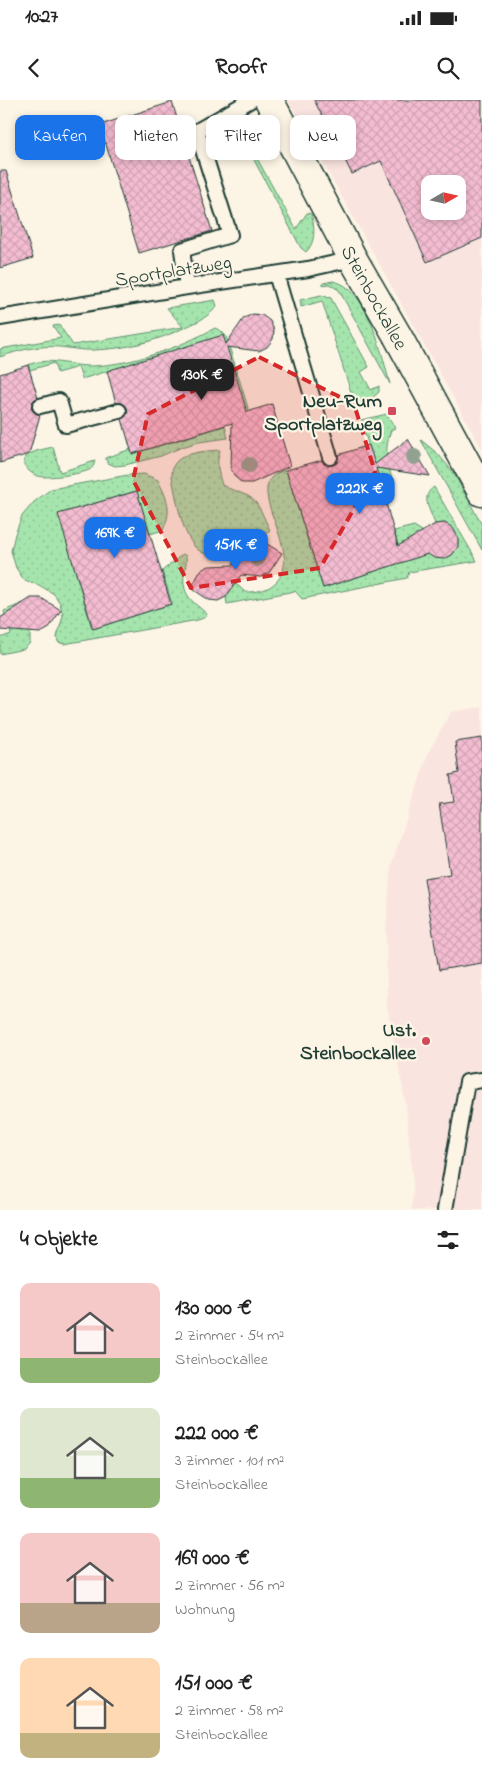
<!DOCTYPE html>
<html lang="de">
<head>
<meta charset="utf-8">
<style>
	:root { --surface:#fff; --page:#f6f6f6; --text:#222; --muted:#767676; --accent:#1a73e8 }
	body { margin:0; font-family:"Indie Flower",sans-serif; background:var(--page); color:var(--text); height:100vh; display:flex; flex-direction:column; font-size:19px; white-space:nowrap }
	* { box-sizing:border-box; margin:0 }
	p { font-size:16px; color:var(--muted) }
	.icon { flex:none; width:28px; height:28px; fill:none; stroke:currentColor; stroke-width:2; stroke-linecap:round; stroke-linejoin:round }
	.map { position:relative; height:1110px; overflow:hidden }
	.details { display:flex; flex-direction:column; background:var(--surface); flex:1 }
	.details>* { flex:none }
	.guide { position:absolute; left:15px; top:15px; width:452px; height:45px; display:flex; gap:10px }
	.needle { width:32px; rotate:81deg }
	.controls { position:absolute; left:421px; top:75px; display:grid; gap:10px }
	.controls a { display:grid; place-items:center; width:45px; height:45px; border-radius:10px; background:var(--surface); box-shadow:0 2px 8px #0003; font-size:25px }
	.price { position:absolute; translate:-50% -42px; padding:0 11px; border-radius:10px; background:var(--accent); color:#fff; font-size:16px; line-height:32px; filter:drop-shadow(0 1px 2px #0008) }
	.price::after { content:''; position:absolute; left:50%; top:30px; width:15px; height:11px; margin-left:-8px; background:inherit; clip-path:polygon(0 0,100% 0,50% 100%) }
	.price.selected { background:#222; color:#fff }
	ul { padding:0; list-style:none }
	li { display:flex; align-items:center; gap:15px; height:125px; padding:0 20px }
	li span { display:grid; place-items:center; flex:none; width:140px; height:100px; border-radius:10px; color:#555 }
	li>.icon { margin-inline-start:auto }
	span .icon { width:60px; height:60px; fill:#fffc; stroke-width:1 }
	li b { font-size:21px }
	h2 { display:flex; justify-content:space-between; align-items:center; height:60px; padding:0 20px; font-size:21px }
	.chip { padding:0 18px; border-radius:10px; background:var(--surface); box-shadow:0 2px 8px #0003; font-size:18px; line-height:45px }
	.chip.selected { background:var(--accent); color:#fff }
	.status { display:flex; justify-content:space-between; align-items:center; height:35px; padding:0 25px; background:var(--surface); direction:ltr }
	.status svg { height:14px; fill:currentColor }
	header { display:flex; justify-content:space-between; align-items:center; height:65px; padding:0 20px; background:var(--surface); font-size:22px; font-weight:700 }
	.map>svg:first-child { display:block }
	.built { fill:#fae4df; fill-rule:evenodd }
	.grass { fill:url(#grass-dots); stroke:#629170 }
	.building { fill:url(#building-cross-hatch); stroke:#1f3d34; fill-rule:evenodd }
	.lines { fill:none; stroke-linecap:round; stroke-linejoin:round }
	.service-casing { stroke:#1f3d34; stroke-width:18 }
	.minor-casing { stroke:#1f3d34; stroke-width:31 }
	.service { stroke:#fcf5e5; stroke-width:14 }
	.minor { stroke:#fcf5e5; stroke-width:28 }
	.tree { fill:#91a291 }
	.marked { fill:#d62828; fill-opacity:0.2; stroke:#d62828; stroke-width:4; stroke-dasharray:10 6; stroke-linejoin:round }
	.poi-dot { fill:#d1495b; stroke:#fcf5e5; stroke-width:2 }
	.labels { text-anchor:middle; stroke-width:4.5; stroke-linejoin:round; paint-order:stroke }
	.street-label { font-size:20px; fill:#1f3d34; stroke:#fcf5e5 }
	.poi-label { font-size:20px; font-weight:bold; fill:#1f3d34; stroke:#fcf5e5; text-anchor:end }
</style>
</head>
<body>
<div class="status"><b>10:27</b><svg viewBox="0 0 49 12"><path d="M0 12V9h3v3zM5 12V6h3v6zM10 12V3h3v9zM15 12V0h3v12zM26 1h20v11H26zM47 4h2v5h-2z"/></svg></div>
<header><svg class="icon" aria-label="back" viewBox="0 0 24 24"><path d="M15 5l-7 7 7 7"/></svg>Roofr<svg class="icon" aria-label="search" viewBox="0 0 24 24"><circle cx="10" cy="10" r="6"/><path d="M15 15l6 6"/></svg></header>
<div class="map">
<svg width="482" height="1110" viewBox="0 0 482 1110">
	<defs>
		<pattern id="grass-dots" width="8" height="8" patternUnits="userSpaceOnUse" patternTransform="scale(1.25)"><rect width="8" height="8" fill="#a5e5ad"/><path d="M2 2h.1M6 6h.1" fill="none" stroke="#8ec595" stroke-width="1.8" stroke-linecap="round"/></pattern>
		<pattern id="building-cross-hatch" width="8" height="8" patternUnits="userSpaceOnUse" patternTransform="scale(1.25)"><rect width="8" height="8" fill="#f4bcd1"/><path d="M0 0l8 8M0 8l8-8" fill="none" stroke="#d1a2b4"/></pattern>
	</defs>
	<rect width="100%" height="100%" fill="#fcf5e5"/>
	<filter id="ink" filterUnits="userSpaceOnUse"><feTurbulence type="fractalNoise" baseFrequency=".02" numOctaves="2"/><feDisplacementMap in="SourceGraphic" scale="10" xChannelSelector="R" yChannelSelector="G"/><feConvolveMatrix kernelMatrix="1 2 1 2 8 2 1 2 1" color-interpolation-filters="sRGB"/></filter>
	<g filter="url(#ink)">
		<path class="built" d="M288,0H482V349ZM430,84H458V111H430Z
			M482,607V1110H412L413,1085L406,1006L387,906L386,829L391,766L429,651L451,612Z"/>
		<path class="grass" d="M259,20L262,21V26L249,44L296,129L307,113L311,114C315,127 316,142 306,152L301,148L237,28L243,24Z
			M333,181C368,187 382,255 390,284L339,190L329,184L323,185V183Z
			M321,195L331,198L333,202L369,267L361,272L371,290L379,286V292L369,301L355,305L322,201L301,207L300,200Z
			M215,200L217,206C210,216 197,222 186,227C158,241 125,249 94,250C82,251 71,248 60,247C38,245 20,250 0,257V249L61,238L53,226L59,225L73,245L183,227L167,208Z
			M215,228L221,231L226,236L253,324L251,331L223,236L82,279L78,267L57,273L54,263L30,270L28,265C49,256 68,266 90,266C132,265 178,248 215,228Z
			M387,314L395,328L391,330C388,339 386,347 387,357C389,375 400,391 386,406L361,320Z
			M225,326L228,338L199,342L182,347L161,356L125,365L115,366L108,363L105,358L131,349L132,354Z
			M421,340L438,354L453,372L482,425V450Z
			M53,347L60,372L95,361C94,365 93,368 89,370C81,374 45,379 38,376C28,373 16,360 30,354C36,350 45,349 53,347Z
			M220,350C216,362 218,372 222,385C231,390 239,392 248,396C259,401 264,419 270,430L268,432L245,431L240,433L227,451L211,456C205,454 198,451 194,446C181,430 176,397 172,377C172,371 172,366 177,361C186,352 207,351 220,350Z
			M286,370L323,488L403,462L394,431L414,426L422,431L427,453C457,475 475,423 435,424C430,410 420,396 434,387L477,461L409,472L407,478L302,499L295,491L227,504L226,497L231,489L232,480L245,492C256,492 265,491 274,484C311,453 233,382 286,370Z
			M144,374L158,380C167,399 173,409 163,430L150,434L136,391L59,414L92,529L172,504L162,471L183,454L186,456C187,463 185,468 184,475C182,497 194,502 207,514L206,517L198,520L64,544L58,542L57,537L63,516L60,503L54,494L39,485L24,480L16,468L11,451L15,434L22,416L34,402L51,389L128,375Z
			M23,503L19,510L23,527L30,533V543L24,549L0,554V538L11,534L4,511Z"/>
		<path class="building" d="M314,0H482V138L427,162L381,61L352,74ZM430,84H458V111H430Z
			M172,2L212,131L139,153L100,25Z
			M0,71H6L33,158L0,168Z
			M253,214L262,215L270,221L274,230L273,239L267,247L259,251L227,247L247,312L272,304L290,366L252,383H242L235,377L231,369L232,323L132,354L122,319L127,314V308L122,303H116L107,271L223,235L226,244L244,218Z
			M28,265L38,298L34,300L31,308L34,312L40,315L29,354L0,363V274Z
			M408,339L430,376L376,368L398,446L435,424L445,423L453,428L458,438V447L452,455L444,459L434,458L428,454L323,488L286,370L322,360L324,364L332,365L337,363L338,355L369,345L375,364Z
			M137,391L171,504L93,529L58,414Z
			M262,441L282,453L269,473L261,477L241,475L226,497L218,501L209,500L191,488L201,470L209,466L233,465L244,446L252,442Z
			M31,498H41L61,510L48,529L40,533L0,530V518Z
			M482,638V863L439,870L424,778L450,774L439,704L454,702L450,675L459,673L455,642Z"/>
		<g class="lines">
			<defs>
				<path id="service" d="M276,174L330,357
					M187,187L182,150L230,135L197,31L251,0
					M0,218L187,187L308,169L353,159
					M40,306L59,301L66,325L119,311
					M445,1110L467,982L482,980"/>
				<path id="minor" d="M269,0L353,159L397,235L482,392"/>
			</defs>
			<use href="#service" class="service-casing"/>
			<use href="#minor" class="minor-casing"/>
			<use href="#service" class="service"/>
			<use href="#minor" class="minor"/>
		</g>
		<g class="tree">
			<circle cx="414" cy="357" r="8"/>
			<circle cx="249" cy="365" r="8"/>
			<circle cx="257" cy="459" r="8"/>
		</g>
	</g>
	<path class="marked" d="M259,257L354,304L375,372L320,468L191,488L133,380L148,314Z"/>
	<g class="poi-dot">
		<rect x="387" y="306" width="10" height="10" rx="2.5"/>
		<circle cx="426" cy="941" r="5"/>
	</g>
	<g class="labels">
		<g class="street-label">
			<text transform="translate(173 170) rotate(-9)" y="7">Sportplatzweg</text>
			<text transform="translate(375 197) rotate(61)" y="7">Steinbockallee</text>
		</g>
		<g class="poi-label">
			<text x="382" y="307">Neu-Rum<tspan x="382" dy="23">Sportplatzweg</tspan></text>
			<text x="416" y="936">Ust.<tspan x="416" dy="23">Steinbockallee</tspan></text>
		</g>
	</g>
</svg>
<div class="controls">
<a><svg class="needle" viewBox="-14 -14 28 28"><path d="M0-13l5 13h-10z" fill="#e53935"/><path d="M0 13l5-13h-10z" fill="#767676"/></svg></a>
</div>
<b class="price selected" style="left:202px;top:301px">130K €</b>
<b class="price" style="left:360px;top:415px">222K €</b>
<b class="price" style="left:115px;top:459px">169K €</b>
<b class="price" style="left:236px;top:471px">151K €</b>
<div class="guide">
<a class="chip selected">Kaufen</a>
<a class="chip">Mieten</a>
<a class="chip">Filter</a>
<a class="chip">Neu</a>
</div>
</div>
<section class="details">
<h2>4 Objekte<svg class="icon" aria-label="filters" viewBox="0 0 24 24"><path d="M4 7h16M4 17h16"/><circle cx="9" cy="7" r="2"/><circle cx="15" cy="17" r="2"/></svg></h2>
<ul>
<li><span style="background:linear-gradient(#f6c9c9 75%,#8fb573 0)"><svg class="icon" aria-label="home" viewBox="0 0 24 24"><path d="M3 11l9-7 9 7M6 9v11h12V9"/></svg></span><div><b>130 000 €</b><p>2 Zimmer · 54 m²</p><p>Steinbockallee</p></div></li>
<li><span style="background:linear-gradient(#dfe7d0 70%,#8fb573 0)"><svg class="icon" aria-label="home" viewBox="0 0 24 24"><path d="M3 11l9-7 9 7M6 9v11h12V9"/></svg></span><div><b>222 000 €</b><p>3 Zimmer · 101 m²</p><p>Steinbockallee</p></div></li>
<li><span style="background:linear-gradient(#f6c9c9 70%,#b9a48a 0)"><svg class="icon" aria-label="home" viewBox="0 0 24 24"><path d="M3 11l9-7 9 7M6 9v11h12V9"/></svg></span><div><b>169 000 €</b><p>2 Zimmer · 56 m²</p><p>Wohnung</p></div></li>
<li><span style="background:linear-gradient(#ffd9b3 75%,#c2b280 0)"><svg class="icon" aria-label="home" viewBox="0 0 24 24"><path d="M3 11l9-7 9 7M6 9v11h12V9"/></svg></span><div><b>151 000 €</b><p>2 Zimmer · 58 m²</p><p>Steinbockallee</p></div></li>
</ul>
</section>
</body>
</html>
